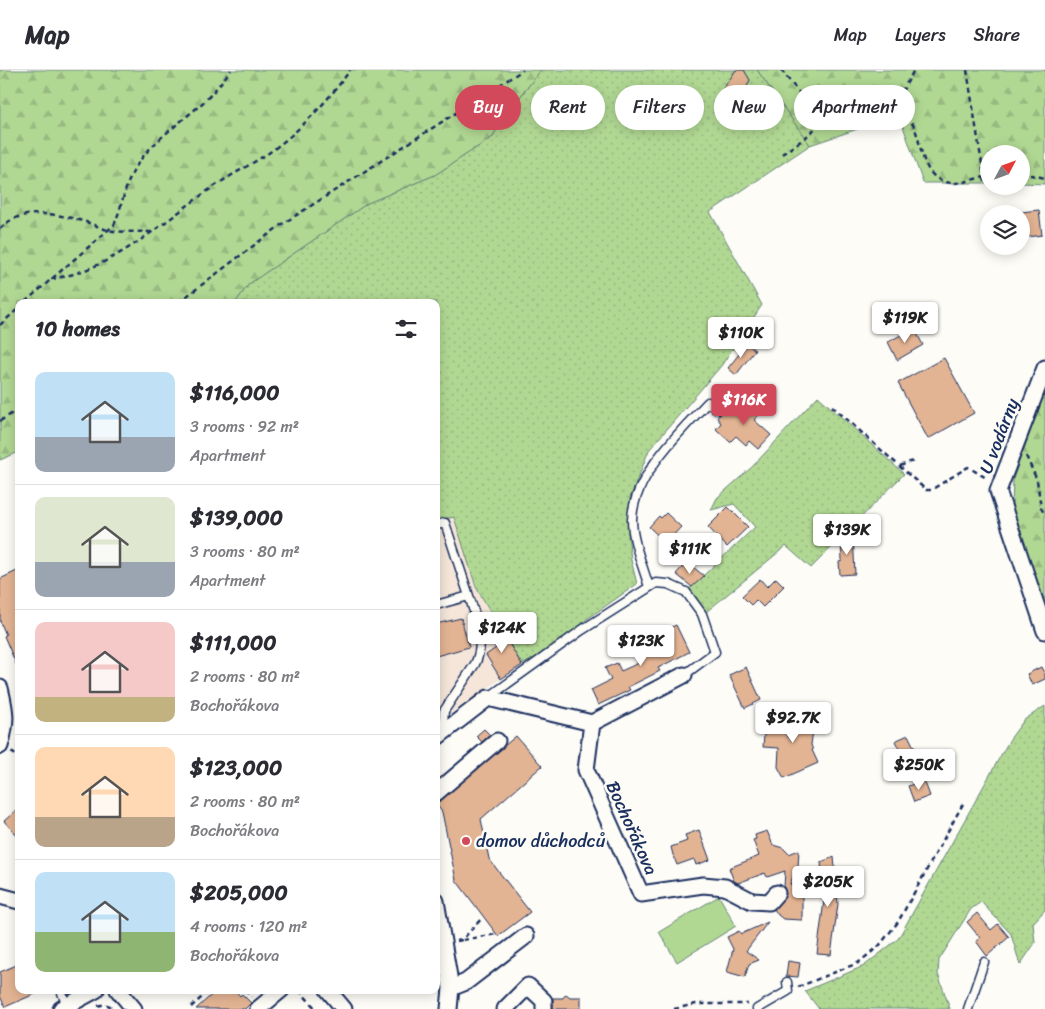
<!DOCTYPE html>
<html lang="en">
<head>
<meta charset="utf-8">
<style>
	:root { --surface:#fff; --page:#f2f2f3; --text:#2b2b33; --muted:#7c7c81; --line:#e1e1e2; --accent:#d1495b }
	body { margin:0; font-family:Sriracha,sans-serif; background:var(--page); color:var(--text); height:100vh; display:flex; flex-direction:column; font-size:19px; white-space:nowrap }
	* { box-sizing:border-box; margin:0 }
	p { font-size:16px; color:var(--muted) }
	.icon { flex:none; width:28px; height:28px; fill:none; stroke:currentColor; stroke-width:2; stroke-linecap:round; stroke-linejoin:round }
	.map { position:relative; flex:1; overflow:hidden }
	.panel { position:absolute; left:15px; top:229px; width:425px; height:695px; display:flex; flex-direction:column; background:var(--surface); border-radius:10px; box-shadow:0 2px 12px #0003 }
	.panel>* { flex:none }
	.guide { position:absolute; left:455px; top:15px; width:475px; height:45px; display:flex; gap:10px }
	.needle { width:32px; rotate:49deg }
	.controls { position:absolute; left:980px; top:75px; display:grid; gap:10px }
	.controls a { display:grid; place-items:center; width:50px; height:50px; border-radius:50%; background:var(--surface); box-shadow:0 2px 12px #0003; font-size:25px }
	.price { position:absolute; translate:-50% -42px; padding:0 11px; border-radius:5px; background:#fff; color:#222; font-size:16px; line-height:32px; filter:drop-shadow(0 1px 2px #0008) }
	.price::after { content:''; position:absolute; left:50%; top:30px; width:15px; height:11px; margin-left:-8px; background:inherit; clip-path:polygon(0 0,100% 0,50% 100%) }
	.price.selected { background:var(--accent); color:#fff }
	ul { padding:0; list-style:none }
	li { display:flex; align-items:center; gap:15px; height:125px; padding:0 20px }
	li+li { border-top:1px solid var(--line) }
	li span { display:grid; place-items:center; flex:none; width:140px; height:100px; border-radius:10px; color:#555 }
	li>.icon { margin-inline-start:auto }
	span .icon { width:60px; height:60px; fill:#fffc; stroke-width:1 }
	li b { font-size:21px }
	h2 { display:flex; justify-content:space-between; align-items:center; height:60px; padding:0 20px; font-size:21px }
	.chip { padding:0 18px; border-radius:22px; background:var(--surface); box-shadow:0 2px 12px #0003; font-size:18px; line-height:45px }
	.chip.selected { background:var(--accent); color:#fff }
	header { display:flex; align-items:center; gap:30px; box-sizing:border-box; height:70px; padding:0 25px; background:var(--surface); border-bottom:1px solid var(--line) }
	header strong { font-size:24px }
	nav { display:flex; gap:28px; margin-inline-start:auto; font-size:18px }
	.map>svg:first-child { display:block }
	.built { fill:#f5e6d9 }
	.forest { fill:url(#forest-firs); stroke:#668478 }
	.garden { fill:url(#garden-dots); stroke:#668478 }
	.pitch { fill:#b1d893; stroke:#668478 }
	.building { fill:#e3b493; stroke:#1b2f5e }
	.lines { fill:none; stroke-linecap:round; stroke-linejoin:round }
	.service-casing { stroke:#1b2f5e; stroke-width:11 }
	.minor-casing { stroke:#1b2f5e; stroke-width:19 }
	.path { stroke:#1b2f5e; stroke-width:2.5; stroke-dasharray:5 4; stroke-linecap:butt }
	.service { stroke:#fdfcf7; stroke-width:8 }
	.minor { stroke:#fdfcf7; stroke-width:15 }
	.poi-dot { fill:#d1495b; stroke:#fdfcf7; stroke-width:2 }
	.labels { text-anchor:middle; stroke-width:5; stroke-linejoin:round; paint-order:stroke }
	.street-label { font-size:18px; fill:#1b2f5e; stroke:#fdfcf7 }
	.poi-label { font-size:18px; fill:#1b2f5e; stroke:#fdfcf7; text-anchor:start }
</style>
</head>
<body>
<header>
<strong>Map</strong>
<nav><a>Map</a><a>Layers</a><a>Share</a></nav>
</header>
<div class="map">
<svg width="1045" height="939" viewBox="0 0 1045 939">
	<defs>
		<pattern id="forest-firs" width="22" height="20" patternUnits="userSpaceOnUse" patternTransform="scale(1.25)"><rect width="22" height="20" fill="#b1d893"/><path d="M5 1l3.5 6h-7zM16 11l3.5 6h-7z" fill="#98ba81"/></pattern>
		<pattern id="garden-dots" width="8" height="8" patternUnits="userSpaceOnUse" patternTransform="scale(1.25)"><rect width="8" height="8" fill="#b1d893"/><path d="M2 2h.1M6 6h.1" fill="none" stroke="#98ba81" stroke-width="1.8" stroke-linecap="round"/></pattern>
	</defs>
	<rect width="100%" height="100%" fill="#fdfcf7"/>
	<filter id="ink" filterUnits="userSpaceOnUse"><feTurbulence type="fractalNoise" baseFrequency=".02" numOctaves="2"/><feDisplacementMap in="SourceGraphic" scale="10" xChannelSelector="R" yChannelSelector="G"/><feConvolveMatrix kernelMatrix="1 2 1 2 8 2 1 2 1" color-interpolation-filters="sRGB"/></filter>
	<g filter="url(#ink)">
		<path class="built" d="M454,446L476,517L522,595L436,653V451Z"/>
		<path class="forest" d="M0,0H541L499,54L493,67L435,105L368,133L249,214L236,232H19V382L0,390Z
			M757,0H1045V114L1021,113V84H989V113H923L899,45L810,75Z
			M1045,319V546L1012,438L1013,409Z"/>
		<path class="garden" d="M541,0H757L810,75L710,142L762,235L721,296L649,380L630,428L628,463L631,490L637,514L587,549L562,572L522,595L476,517L454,447L436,451V232H236L249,214L368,133L435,105L493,67L499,54Z
			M818,326L904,404L811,498L786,476L706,542L689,519L755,457L734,434L711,440L717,428L752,397Z
			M1045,636V840L1033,853L1035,873L1020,895L1011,864L981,832L971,839L939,890L938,904L950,939H819L805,921L864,896L898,869L1010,669L1024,650Z"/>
		<path class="pitch" d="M719,826L736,856L677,892L659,862Z"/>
		<path class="building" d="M736,0H744L750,10L740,32L721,22Z
			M1039,140L1042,165L1021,168V142Z
			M914,258L923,275L897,290L888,272Z
			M747,274L755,280L736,305L728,298Z
			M944,288L974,343L928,369L898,313Z
			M763,330L768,335L754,350L771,365L758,379L749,371L746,375L736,366L730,372L716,359L721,353L717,348L727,337L734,343L740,337L747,343Z
			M728,437L748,457L727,477L708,457Z
			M666,443L681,457L666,473L649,457L659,446L661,448Z
			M853,465L855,504L840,505L839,492L842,491L841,466Z
			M687,492L704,506L692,517L676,504Z
			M19,500V601L4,566L6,565L0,551V509Z
			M776,508L784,516L763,537L756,530L751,535L742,526L760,509L767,517Z
			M461,548L469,577L436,586V554Z
			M498,555L522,595L501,609L486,585L496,578L486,561Z
			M676,555L689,582L658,598L660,601L628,617L630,620L598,635L591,620L611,610L605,598L617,593L621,601L641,592L635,579L647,574L651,582L671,573L665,560Z
			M746,597L761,630L745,638L729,605Z
			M1041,597L1045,605V609L1032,615L1027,604Z
			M800,637L816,638L811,675L813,680H812L818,693L784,708L778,697L779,678L763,677L765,653H776L792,671L793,659H798Z
			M484,659L490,665L482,672L476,666Z
			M908,665L918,685L905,691L895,671Z
			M516,666L542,696L481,749L489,789L530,842L498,866L456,810L442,742L436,734Z
			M924,710L930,726L914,732L908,716Z
			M19,738V768L4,751Z
			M699,760L710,790L696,795L694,789L677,795L673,785L671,777L687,771L685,765Z
			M767,761L773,775L783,778L789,784L799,780L798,796L790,814H802V850L783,849L778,845L774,839L786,825L784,817L785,801L767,807L765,803L738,813L734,811L729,798L759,786L753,770L756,769L755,765Z
			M834,787L838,834L831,885L817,884L824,831L821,792Z
			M977,843L991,860L998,854L1009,867L987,886L976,871L980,868L967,852Z
			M768,852L746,881L759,890L749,894L745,907L727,902L733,879L727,867L739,861L741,864Z
			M788,891L800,893L798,907L786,906Z
			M19,894V920H44L5,937L0,926V902Z
			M217,920H235L240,926L242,924L251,933L245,939H196Z
			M566,924L570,927H581V939H553V928H563Z"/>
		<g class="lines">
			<defs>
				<path id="service" d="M436,455L445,453L469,526
					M649,517C643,497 632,470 632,450C633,406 680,362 708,332L717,340
					M436,535L469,526C476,548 486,572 475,594L444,641L443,654L446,660
					M489,627L582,560L656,513L668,514L686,522L702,544L715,582L684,605
					M61,920L67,936
					M757,939L788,921L787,912
					M968,939L984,892"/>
				<path id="minor" d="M1045,298L998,421L1045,561
					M0,618C6,642 7,652 0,676
					M592,653L586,700L641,824L703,815L725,817L752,831L769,832L777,823
					M436,668L488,628L592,653L684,605
					M436,723L497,671
					M0,826L19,831
					M436,831L451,918L449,939
					M451,918L466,912L526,866
					M118,920L134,939
					M328,920L344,939
					M61,939L96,920
					M258,939L281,920
					M505,939L528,916L544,931V939"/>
			</defs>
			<use href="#service" class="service-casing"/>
			<use href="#minor" class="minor-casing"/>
			<path class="path" d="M781,0L810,36L837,53H846L867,47L891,35L900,25L914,0
				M967,0L985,113
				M891,35C900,42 911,48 915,59C923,80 922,110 951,113C964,114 976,107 989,107
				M782,84L805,68L826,48
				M1021,106L1032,105L1045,108
				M0,159C20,136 60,144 86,152C93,154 100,158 108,160C121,163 137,161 151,162
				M51,209C111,200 157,157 206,122C225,108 247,97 267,84C297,64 330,29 350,0
				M25,232L114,155C122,137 124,118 134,100C149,73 178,55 200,35C212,25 221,12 231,0
				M179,232L281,155L523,0
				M0,255L19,238
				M832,336L926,420H931L968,397L988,409
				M0,351L19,339
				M1026,386L1037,410L1041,438L1045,445
				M900,396L910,392L915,391
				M11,682L19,687
				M463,870L496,864
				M457,871L462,870L482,848
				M798,917L858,893L879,876L898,852L964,732
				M245,920L251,927
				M299,920L316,939
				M98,936L105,934L114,938
				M191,937L210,920
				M674,939L696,934H748"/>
			<use href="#service" class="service"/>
			<use href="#minor" class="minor"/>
		</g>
	</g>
	<circle class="poi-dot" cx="466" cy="771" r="5"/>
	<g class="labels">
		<g class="street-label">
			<text transform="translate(999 366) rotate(-69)" y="6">U vodárny</text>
			<text transform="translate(632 758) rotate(66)" y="6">Bochořákova</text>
		</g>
		<g class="poi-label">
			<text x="476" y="777">domov důchodců</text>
		</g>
	</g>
</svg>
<div class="controls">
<a><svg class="needle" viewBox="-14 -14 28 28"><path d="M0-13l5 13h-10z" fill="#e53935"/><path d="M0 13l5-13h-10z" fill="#7c7c81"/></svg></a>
<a><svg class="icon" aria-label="layers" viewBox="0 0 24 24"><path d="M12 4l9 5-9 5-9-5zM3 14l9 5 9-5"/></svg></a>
</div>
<b class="price" style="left:905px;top:274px">$119K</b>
<b class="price" style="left:741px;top:289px">$110K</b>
<b class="price selected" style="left:744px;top:356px">$116K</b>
<b class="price" style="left:847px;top:486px">$139K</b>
<b class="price" style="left:690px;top:505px">$111K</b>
<b class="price" style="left:502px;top:584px">$124K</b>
<b class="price" style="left:641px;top:597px">$123K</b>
<b class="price" style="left:793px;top:674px">$92.7K</b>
<b class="price" style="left:919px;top:721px">$250K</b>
<b class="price" style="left:828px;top:838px">$205K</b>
<div class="guide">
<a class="chip selected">Buy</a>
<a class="chip">Rent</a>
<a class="chip">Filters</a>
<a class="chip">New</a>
<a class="chip">Apartment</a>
</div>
<section class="panel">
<h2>10 homes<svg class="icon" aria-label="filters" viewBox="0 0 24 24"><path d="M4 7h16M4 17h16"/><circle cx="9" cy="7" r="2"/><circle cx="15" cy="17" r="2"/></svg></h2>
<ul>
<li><span style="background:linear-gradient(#bfe0f5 65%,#9aa5b1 0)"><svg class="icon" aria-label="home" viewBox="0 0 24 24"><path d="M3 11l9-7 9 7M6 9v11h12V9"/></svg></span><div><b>$116,000</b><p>3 rooms · 92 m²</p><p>Apartment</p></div></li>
<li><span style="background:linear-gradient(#dfe7d0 65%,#9aa5b1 0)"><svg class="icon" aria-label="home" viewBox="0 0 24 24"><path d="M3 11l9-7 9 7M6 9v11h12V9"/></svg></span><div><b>$139,000</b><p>3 rooms · 80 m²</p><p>Apartment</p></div></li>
<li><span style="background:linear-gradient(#f6c9c9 75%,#c2b280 0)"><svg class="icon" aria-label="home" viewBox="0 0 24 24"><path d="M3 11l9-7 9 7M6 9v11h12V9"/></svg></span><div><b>$111,000</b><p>2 rooms · 80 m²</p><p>Bochořákova</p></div></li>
<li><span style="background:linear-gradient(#ffd9b3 70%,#b9a48a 0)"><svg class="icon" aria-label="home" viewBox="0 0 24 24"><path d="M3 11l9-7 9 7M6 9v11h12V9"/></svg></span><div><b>$123,000</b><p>2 rooms · 80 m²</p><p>Bochořákova</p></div></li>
<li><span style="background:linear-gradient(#bfe0f5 60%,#8fb573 0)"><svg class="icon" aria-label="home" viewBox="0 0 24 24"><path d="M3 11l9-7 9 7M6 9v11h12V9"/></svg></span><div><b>$205,000</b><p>4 rooms · 120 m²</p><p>Bochořákova</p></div></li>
</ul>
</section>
</div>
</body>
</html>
